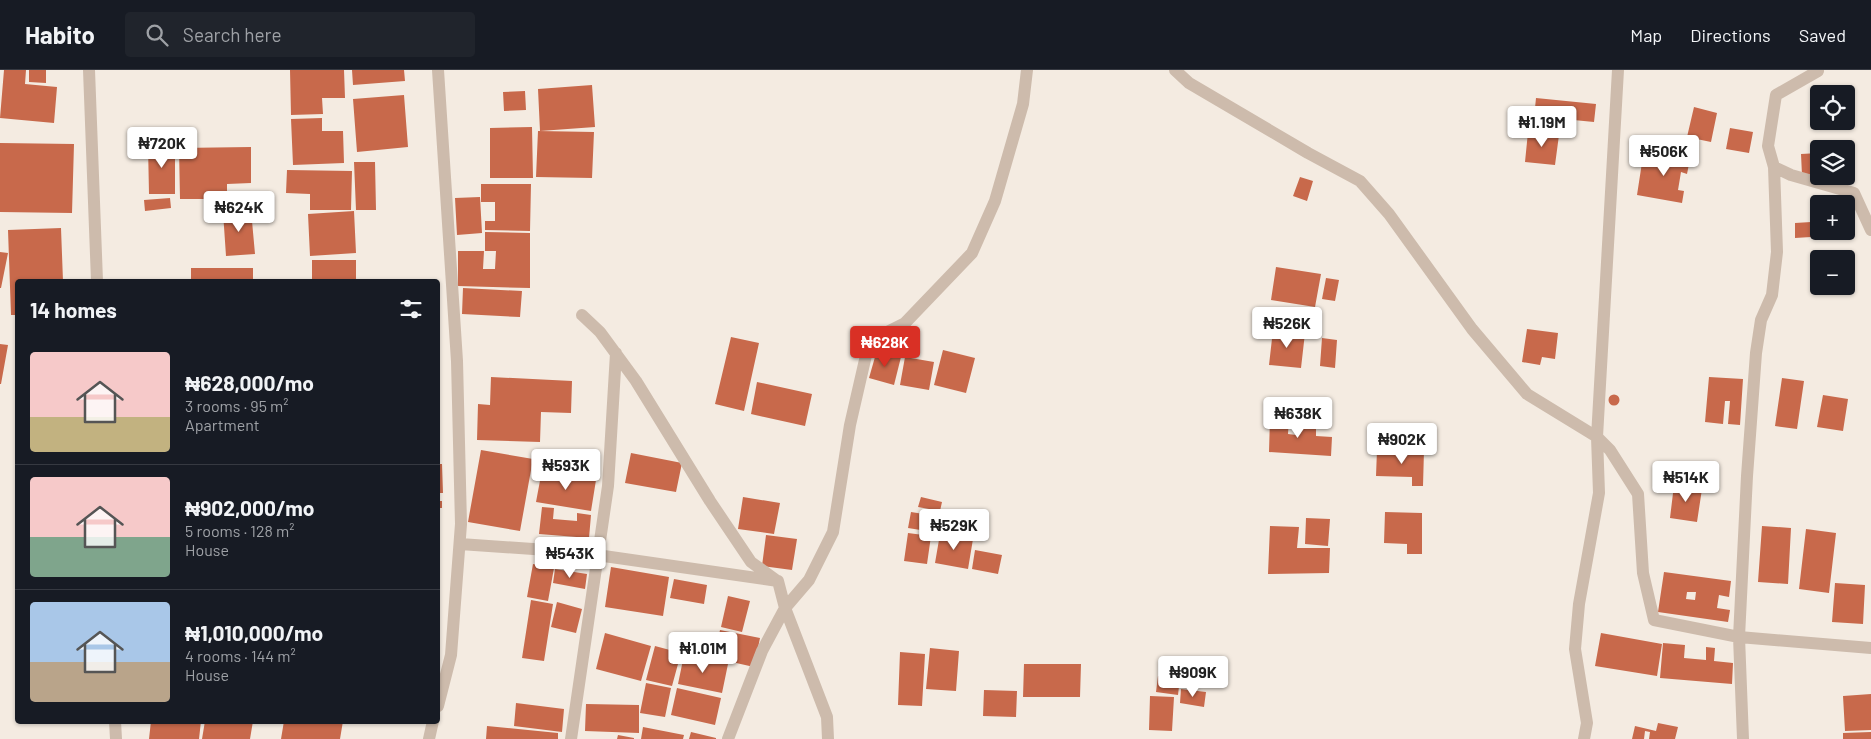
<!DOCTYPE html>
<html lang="en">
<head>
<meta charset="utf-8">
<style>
	:root { --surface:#171b24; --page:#20242c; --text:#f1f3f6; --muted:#9ea1a6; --line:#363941; --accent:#d93025 }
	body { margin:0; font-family:Barlow,sans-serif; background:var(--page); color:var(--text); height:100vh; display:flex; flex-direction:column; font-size:19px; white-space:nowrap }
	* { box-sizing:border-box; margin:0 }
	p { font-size:16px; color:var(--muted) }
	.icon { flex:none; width:28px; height:28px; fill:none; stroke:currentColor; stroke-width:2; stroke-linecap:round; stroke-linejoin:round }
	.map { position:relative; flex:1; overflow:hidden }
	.drawer { position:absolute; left:15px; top:209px; width:425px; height:445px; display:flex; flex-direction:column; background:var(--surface); border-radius:5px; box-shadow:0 1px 4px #0004 }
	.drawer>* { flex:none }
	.fabs { position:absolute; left:1810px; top:15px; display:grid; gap:10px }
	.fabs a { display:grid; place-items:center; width:45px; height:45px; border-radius:5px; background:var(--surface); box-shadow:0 1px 4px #0004; font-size:25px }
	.price { position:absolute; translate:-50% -42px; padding:0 11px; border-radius:5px; background:#fff; color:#222; font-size:16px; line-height:32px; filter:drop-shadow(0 1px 2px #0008) }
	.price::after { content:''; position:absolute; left:50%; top:30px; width:15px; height:11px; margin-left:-8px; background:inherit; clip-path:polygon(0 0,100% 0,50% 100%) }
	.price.selected { background:var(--accent); color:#fff }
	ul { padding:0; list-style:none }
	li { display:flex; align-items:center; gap:15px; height:125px; padding:0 15px }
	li+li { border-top:1px solid var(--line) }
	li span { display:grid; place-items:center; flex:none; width:140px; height:100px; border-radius:5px; color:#555 }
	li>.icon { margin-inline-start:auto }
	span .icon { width:60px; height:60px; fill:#fffc; stroke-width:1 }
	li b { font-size:21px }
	h2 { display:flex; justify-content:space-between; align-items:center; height:60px; padding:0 15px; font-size:21px }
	header { display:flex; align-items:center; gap:30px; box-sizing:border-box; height:70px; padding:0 25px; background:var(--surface); border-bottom:1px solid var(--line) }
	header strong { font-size:24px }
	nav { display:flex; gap:28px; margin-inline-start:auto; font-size:18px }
	.search { width:350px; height:45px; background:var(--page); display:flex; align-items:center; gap:12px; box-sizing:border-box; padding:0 18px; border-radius:5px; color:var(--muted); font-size:19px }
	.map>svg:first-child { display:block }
	.building { fill:#c8694b; fill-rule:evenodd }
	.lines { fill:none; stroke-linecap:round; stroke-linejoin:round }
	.minor { stroke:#cdbbac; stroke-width:12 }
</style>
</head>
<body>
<header>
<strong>Habito</strong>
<div class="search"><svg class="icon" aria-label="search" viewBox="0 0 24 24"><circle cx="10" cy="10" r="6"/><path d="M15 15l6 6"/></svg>Search here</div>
<nav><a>Map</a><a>Directions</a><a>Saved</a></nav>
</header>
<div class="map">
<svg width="1871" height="669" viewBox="0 0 1871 669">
	<rect width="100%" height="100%" fill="#f4ebe1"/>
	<path class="building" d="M4,0H26L25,14L57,17L54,53L0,48Z
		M29,0H46V13L29,12Z
		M290,0H344L345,28H322L323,44L291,45Z
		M352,0H404L405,11L353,15Z
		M592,15L595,57L540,61L538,19Z
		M525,21L526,40L504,41L503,22Z
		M404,25L408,77L357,82L353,29Z
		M1536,28L1596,34L1594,52L1553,48L1552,60L1533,58Z
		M1694,37L1717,43L1711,72L1687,67Z
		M322,48V61H343L344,93L293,95L291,49Z
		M532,57L533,108H490V58Z
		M1730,58L1753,62L1749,83L1726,79Z
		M538,61L594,62L592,108L536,107Z
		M1528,62L1559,65L1555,95L1525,92Z
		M0,73L74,74L72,143L0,142Z
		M148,75H175V124H149Z
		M251,77V113L227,114V129H180L179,78Z
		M1669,80L1691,84L1687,104L1681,102L1678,120L1684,121L1682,133L1637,125L1643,86L1667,91Z
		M1819,83V104L1802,105L1801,84Z
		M354,92H375L376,140H356Z
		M287,100L352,101L351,140H310V124L286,123Z
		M1300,107L1313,111L1307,131L1293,126Z
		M481,114H531L530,161L485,160V151H495V132H481Z
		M480,127L482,163L457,165L455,128Z
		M170,128L171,138L145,141L144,130Z
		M251,140L255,184L226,186L223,142Z
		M354,141L356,183L310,186L308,144Z
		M1811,152V167L1795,168V153Z
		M61,158L63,211H18V245H11L8,160Z
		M1820,161H1849V163L1821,165Z
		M485,162L530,163V218L458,216V181H484L483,199H495L496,181H485Z
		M0,182L8,183L1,218H0Z
		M312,190H356V211H312Z
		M1276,197L1321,204L1315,237L1271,230Z
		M191,198H253V211H191Z
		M1326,208L1339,210L1335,231L1322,229Z
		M463,218L522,221L520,247L462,244Z
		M1527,259L1558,263L1555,289L1542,287L1540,295L1522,292Z
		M1273,260L1305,263L1301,298L1269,295Z
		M731,267L759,273L744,341L715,334Z
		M1322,268L1337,270L1335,298L1320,296Z
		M0,274L8,275L1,314H0Z
		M877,280L901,287L894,315L869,308Z
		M943,280L975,288L966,323L934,315Z
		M905,287L934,292L929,320L900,315Z
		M491,307L572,311L571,343L541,342L540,372L477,370L478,334L490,335Z
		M1709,307L1743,309L1740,355L1728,354L1730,331H1725L1723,354L1705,352Z
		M1782,308L1804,311L1797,359L1775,356Z
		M757,312L812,324L805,356L751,344Z
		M1608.5 330a5.5 5.5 0 1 1 11 0a5.5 5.5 0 1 1-11 0Z
		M1823,325L1848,329L1843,361L1817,357Z
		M1270,348L1289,349L1288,364L1296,365V349L1316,350V366L1332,367L1331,386L1269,382Z
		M18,354V378H16L15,355Z
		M481,380L533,389L520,461L468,452Z
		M1377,380H1424L1423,416H1412V407L1376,406Z
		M631,383L682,393L676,422L625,413Z
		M438,394H442L443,423H438Z
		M542,400L596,410L591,441L536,432Z
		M1674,415L1702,419L1697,452L1670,448Z
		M743,427L780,433L774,464L738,459Z
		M921,427L942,432L940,441L918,437Z
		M438,431H442V438H438Z
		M542,437L554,438L553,449L577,451V443L591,445L589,468L539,464Z
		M438,441H440V460H438Z
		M911,442L942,447L939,463L908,458Z
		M1385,442L1422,443V484H1407V474L1384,473Z
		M1306,448L1330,449L1328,476L1305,474Z
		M1270,456L1299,457L1297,478H1330L1329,503L1268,504Z
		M1762,456L1791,458L1788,514L1758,512Z
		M1806,459L1836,463L1829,523L1799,519Z
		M908,463L931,466L927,494L904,491Z
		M940,464L973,469L968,499L935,493Z
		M766,465L797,469L792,500L762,496Z
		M975,480L1002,485L998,504L972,499Z
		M533,494L554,498L548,531L527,527Z
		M611,497L669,507L663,546L605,537Z
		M555,499L587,504L585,519L553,513Z
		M1664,502L1731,511L1729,527L1719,525L1717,538L1730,540L1728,552L1658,542ZM1687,522H1696L1695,530L1686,529Z
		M674,509L707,515L704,534L670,528Z
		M1835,513L1865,515L1863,554L1832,552Z
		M728,526L750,531L742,562L721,557Z
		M531,530L553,534L544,591L522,588Z
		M557,532L582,539L576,563L551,557Z
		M720,560L760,568L754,597L714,588Z
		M605,563L651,576L641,611L596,599Z
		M1601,563L1662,574L1657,606L1595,596Z
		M1663,573L1685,575L1684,588L1706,590V577L1715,578L1714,591L1733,593L1732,614L1660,608Z
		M655,576L681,583L672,616L646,610Z
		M930,578L959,581L956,621L926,619Z
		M900,582L925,584L922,636L898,635Z
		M684,585L728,594L722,623L678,614Z
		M1024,594H1081L1080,627H1023Z
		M1158,606L1180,608L1178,625L1156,622Z
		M646,613L671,618L665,647L640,643Z
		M677,618L721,628L715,655L671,645Z
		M1181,619L1206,622L1204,637L1180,633Z
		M984,620L1017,621L1016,647L983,646Z
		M1871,624V660L1845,661L1843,626Z
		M1150,626L1174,627L1172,661L1149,660Z
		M516,633L564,639L562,662L514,656Z
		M586,634L639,635V663L585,661Z
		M151,651H201L199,669H149Z
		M205,651H253L250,669H202Z
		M284,651H343L340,669H281Z
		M1658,653L1678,657L1675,669H1649L1650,662L1645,661L1644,669H1632L1635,656L1656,661Z
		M487,656L558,663V669H486Z
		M643,657L684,665L683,669H641Z
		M691,662L716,668V669H689Z
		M1871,662V669H1843V663Z
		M618,665L634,668V669H617Z"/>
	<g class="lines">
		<path class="minor" d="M89,0L97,211
			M1175,0L1189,13L1308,83L1360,111L1389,144L1472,259L1527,324L1597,367L1610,380L1638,424L1643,503L1654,550L1739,567L1871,578
			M1818,1L1776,25L1768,76L1774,97L1791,105L1854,123L1871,160
			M582,245L600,262L636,311L710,431L751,492L776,510
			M460,474L576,482L778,511L785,538L827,647L828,669
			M438,636L451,585L461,454L457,291L438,0
			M115,651L116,669
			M429,669L433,651
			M571,669L608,416L616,283
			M728,669L762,581L785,538L809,510L833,462L850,355L867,281L875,268L905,253L972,183L995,131L1023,34L1027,0
			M1584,669L1587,653L1575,579L1579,534L1599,423L1597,367L1618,0
			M1743,669L1739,567L1747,406L1756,283L1761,250L1772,225L1777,182L1774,97"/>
	</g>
</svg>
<div class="fabs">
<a><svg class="icon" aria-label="locate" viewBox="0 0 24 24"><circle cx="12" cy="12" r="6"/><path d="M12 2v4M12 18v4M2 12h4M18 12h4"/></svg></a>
<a><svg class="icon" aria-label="layers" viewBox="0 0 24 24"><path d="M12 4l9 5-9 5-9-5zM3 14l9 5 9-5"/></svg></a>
<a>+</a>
<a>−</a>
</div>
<b class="price" style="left:1542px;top:78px">₦1.19M</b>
<b class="price" style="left:162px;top:99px">₦720K</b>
<b class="price" style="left:1664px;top:107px">₦506K</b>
<b class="price" style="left:239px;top:163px">₦624K</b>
<b class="price" style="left:1287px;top:279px">₦526K</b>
<b class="price selected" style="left:885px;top:298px">₦628K</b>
<b class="price" style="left:1298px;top:369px">₦638K</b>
<b class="price" style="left:1402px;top:395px">₦902K</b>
<b class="price" style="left:566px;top:421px">₦593K</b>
<b class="price" style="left:1686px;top:433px">₦514K</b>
<b class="price" style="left:954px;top:481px">₦529K</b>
<b class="price" style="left:570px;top:509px">₦543K</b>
<b class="price" style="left:703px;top:604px">₦1.01M</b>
<b class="price" style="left:1193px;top:628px">₦909K</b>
<section class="drawer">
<h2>14 homes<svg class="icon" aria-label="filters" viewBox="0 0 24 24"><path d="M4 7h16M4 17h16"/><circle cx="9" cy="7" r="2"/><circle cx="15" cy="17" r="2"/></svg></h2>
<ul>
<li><span style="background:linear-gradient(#f6c9c9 65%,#c2b280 0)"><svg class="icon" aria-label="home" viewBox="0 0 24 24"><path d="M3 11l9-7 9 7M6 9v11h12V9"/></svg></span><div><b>₦628,000/mo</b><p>3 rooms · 95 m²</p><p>Apartment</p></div></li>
<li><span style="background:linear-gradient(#f6c9c9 60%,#7fa58c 0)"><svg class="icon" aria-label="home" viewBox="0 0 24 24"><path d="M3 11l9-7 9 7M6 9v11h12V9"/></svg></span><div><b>₦902,000/mo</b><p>5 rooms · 128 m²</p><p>House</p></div></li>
<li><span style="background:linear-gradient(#a9c7e8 60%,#b9a48a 0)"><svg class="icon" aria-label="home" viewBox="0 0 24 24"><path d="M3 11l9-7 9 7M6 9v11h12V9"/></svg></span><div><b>₦1,010,000/mo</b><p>4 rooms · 144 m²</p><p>House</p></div></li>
</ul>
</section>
</div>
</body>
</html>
